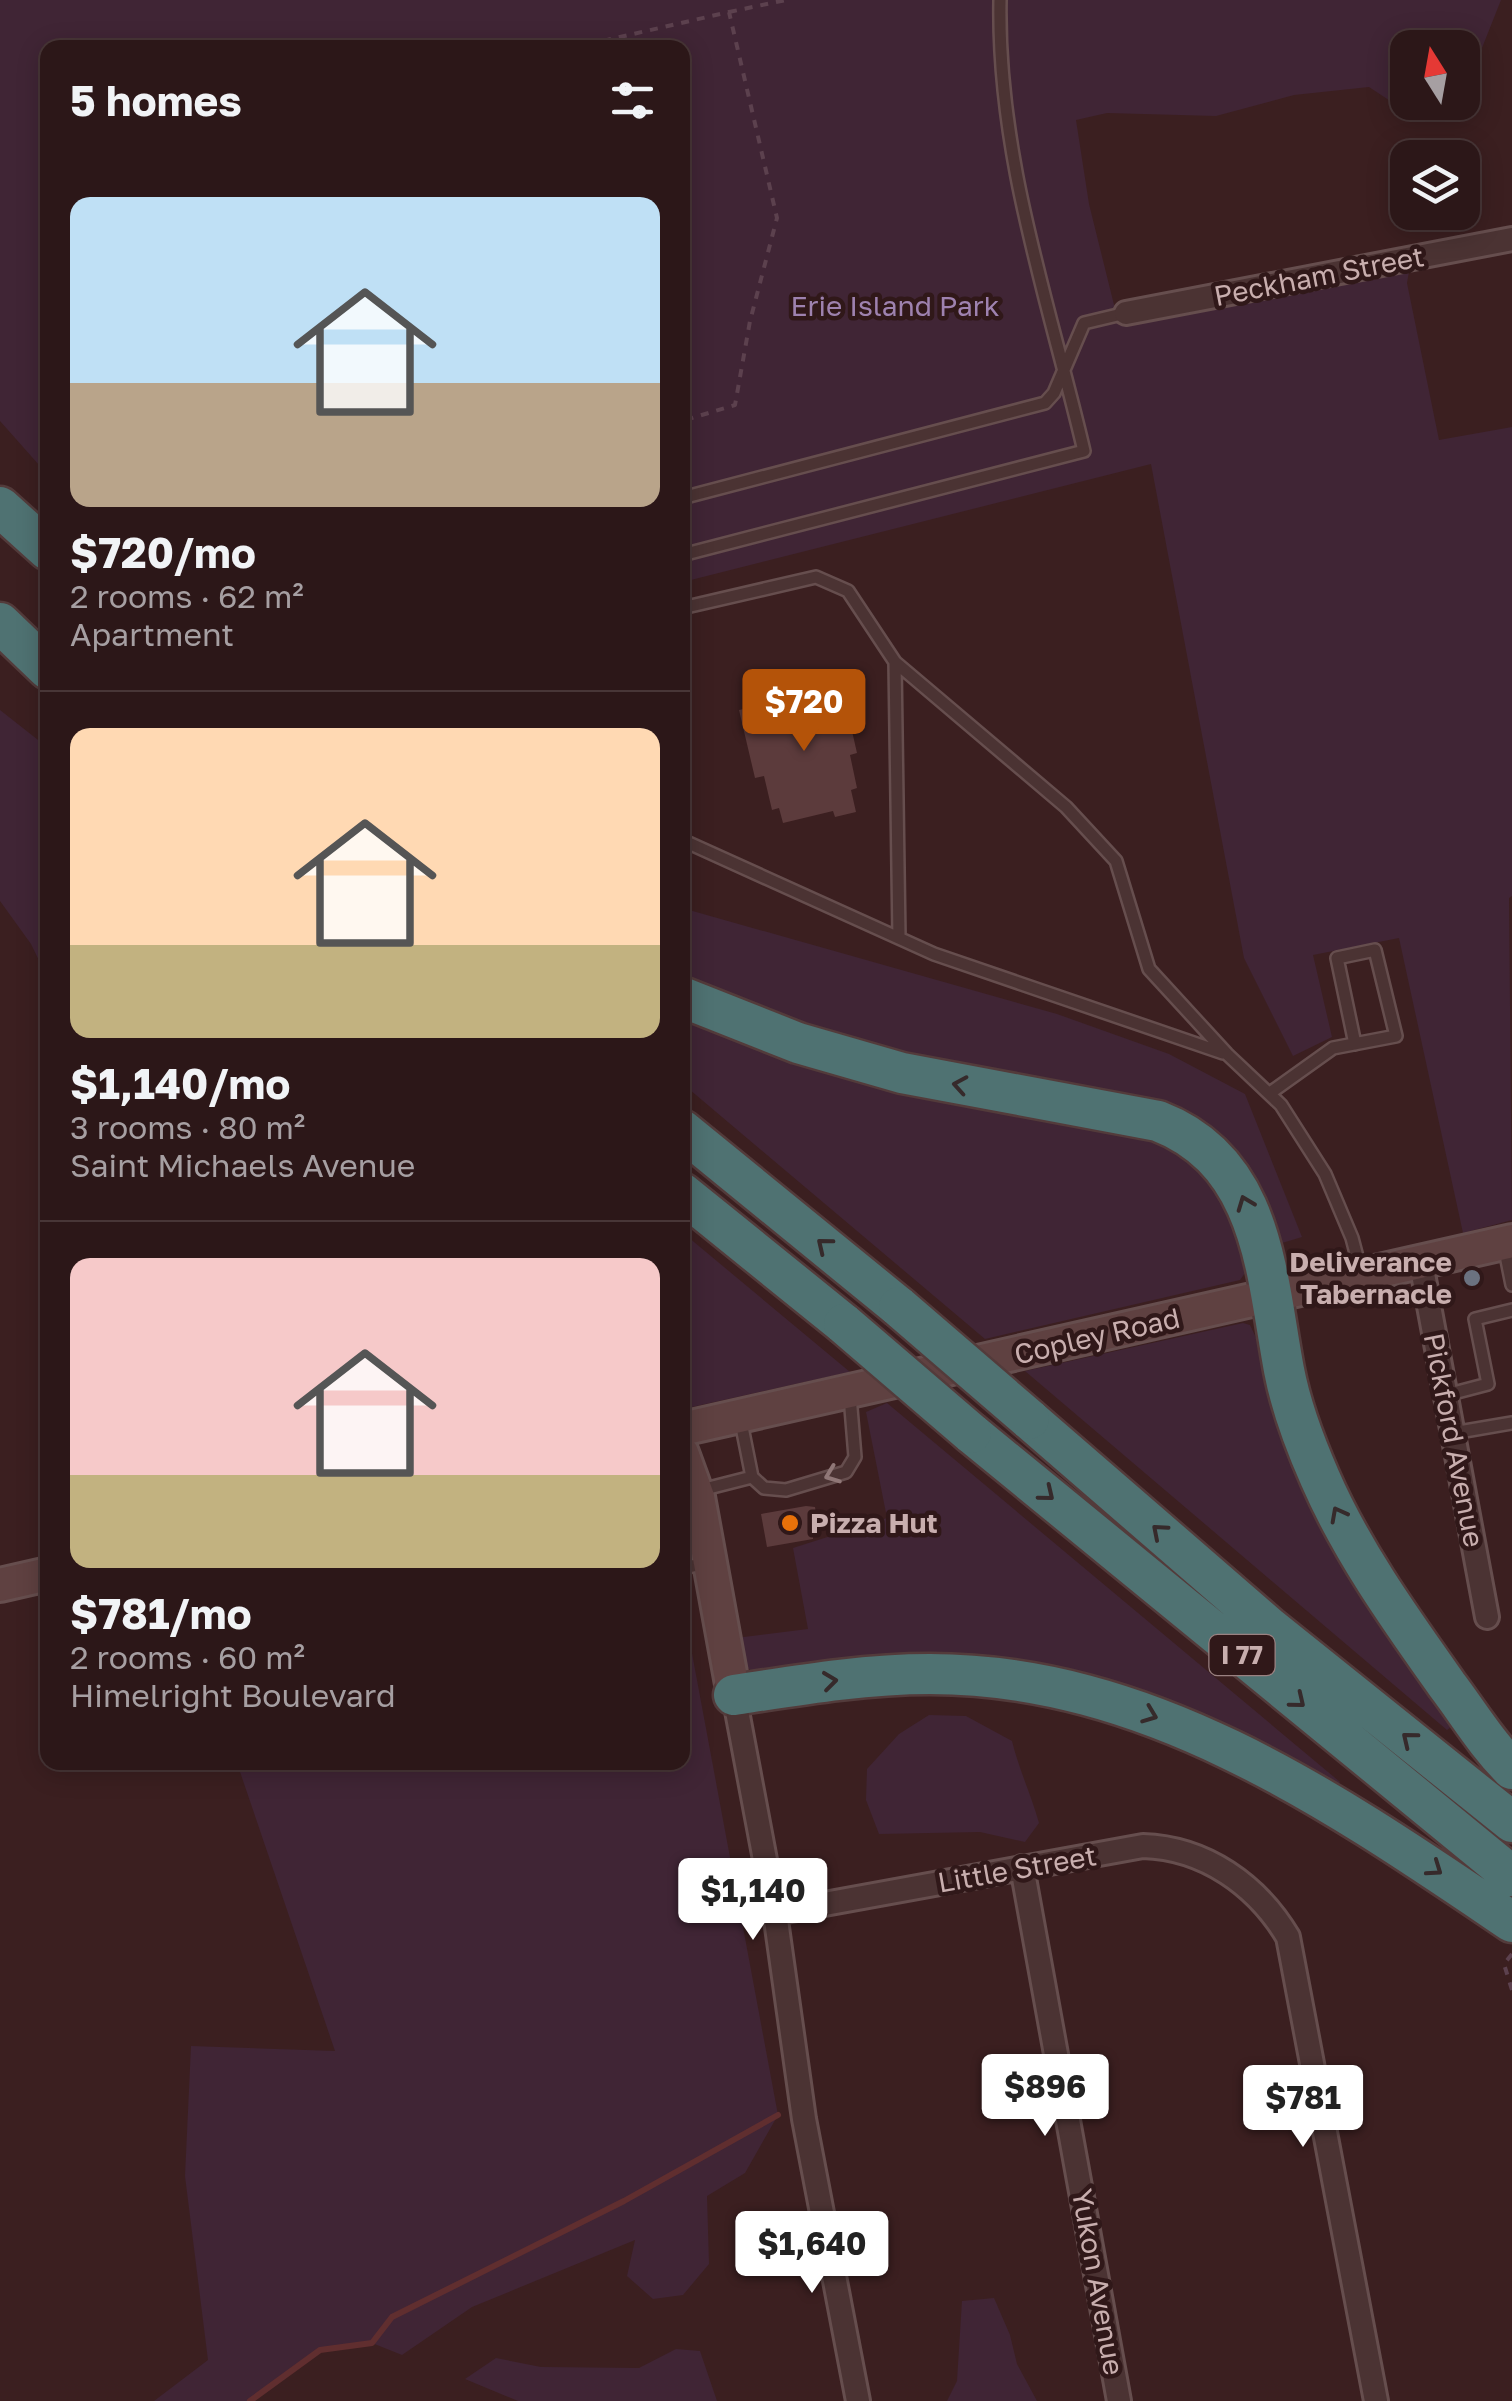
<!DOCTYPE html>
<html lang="en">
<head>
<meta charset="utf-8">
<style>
	:root { --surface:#2c1718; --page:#382425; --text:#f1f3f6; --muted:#a69fa2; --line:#483637; --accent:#b45309 }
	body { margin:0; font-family:"Golos Text",sans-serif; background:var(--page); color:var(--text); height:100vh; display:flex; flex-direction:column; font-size:38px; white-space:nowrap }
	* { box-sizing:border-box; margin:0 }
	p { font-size:32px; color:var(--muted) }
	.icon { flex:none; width:55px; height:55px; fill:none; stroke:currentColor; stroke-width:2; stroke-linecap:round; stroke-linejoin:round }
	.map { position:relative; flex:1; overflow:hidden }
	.side { position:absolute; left:40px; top:40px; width:650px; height:1730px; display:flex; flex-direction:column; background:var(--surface); border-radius:20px; box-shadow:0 5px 25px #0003,0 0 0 2px var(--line) }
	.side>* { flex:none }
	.needle { width:65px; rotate:349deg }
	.tools { position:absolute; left:1390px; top:30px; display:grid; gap:20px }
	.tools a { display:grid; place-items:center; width:90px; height:90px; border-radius:20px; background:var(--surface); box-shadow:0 5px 25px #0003,0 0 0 2px var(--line); font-size:50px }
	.price { position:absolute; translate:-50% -85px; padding:0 22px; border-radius:10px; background:#fff; color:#222; font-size:32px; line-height:65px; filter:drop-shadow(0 2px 5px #0008) }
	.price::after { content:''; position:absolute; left:50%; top:60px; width:30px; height:22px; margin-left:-15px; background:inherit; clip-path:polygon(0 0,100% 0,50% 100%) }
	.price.current { background:var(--accent); color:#fff }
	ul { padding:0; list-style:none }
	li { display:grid; align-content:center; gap:20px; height:530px; padding:0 30px }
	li+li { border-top:2px solid var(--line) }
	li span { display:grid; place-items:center; height:310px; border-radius:20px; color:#555 }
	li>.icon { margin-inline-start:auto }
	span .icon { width:180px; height:180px; fill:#fffc; stroke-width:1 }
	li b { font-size:42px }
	h2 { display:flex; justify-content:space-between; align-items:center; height:120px; padding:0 30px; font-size:42px }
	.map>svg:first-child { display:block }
	.green { fill:#402535 }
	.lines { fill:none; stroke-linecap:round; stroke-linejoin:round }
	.stream { stroke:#602e2f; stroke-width:6 }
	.building { fill:#5c3b3c }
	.lane-casing { stroke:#664e4e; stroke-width:16 }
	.street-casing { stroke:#664e4e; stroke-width:28 }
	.secondary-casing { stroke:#664e4e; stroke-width:38 }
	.highway-casing { stroke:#533b3b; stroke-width:45 }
	.path { stroke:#5c414e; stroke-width:4; stroke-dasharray:8 8; stroke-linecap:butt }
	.lane { stroke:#4b3333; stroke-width:11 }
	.street { stroke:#4b3333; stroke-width:22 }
	.secondary { stroke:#5f4141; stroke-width:32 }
	.highway { stroke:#4f7272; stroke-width:40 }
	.highway-bridge-casing { stroke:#533b3b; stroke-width:45; stroke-linecap:butt }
	.highway-bridge { stroke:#4f7272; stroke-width:40 }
	.oneway { stroke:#362a2b }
	.oneway2 { stroke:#907777 }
	.worship-dot { fill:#6b7280; stroke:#301819; stroke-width:4 }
	.food-dot { fill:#e8710a; stroke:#301819; stroke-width:4 }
	.labels { text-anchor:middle; stroke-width:9; stroke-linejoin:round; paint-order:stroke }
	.shield { fill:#301819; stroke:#9a8181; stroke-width:2.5 }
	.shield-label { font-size:25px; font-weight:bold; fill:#c8aeae }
	.street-label { font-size:28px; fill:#c8aeae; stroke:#301819 }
	.park-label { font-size:28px; fill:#9e82af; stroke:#301819 }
	.poi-label { font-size:28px; font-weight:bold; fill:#c8aeae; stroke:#301819; text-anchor:end }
</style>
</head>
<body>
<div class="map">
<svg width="1512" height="2401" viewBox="0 0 1512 2401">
	<rect width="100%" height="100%" fill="#3b1f20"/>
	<path class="green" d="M0,0H1501L1480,53L1463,72L1462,48H1408V102L1420,103L1404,110L1369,87L1294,95L1216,116L1107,113L1076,120L1089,204L1119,325L1410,266L1407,283L1439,440L1512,427V896L1509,898L1512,1220L1463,1233L1399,938L1313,955L1332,1037L1293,1056L1244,958L1151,464L683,582L682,48H48L47,474L0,421Z
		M0,710L47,747V977L31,944L0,901Z
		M682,908L1057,1014L1169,1054L1245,1094L1302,1237L1272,1246L1215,1136L846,1043L683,981Z
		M683,1015L1164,1136L1214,1174L1247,1257L1245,1273L1240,1280L985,1339L683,1084Z
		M682,1232L850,1372L683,1409Z
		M1243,1323L1250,1325L1261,1348L1328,1533L1358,1591L1458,1722L1447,1730L1025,1371Z
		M887,1403L1340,1782L1334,1790L1138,1696L762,1679L740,1662L736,1638L808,1629L793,1548L887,1518L866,1412Z
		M683,1605L778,2115L745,2173L707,2196L709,2264L683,2295L653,2299L627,2276L635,2240L472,2307L402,2355L372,2343L320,2350L295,2365L250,2401H154L208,2360L185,2176L191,2046L335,2051L237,1763L682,1762Z
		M929,1715L966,1716L1012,1741C1019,1770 1031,1794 1039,1823L1025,1842L980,1832L879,1834L866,1800L867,1769L899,1734Z
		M994,2298L1010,2335L1017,2364L1037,2401H947L957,2381L962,2301Z
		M676,2349L700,2351L717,2401H518L465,2379L496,2358L541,2367L639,2368Z"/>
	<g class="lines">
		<path class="stream" d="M250,2401L320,2350L372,2343L392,2317L624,2201L778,2115"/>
	</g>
	<path class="building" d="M842,687L857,753L850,755L857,788L851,790L856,812L835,817L833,811L783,823L779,808L772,810L764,776L755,778L739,710Z
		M806,1506L815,1507L819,1533L813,1534V1539L767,1547L761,1514Z"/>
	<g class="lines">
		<defs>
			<path id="lane" d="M682,498L1045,403L1054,393L1084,323L1126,313
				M682,555L1084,451C1049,302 997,156 1000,0
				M682,608L816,577L848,591L895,662L1066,807L1116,861L1149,969L1227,1054L1281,1105L1325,1174L1352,1238L1361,1272
				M895,662L899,938
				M682,840L934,954L1223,1053
				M1270,1093L1333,1048L1396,1036L1375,950L1337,958L1355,1044
				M1504,1245L1512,1285
				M1446,1395L1488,1384L1475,1319L1512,1310
				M740,1417L752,1477
				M1453,1433L1512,1423
				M697,1491L752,1477L764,1488L786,1490L846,1472L855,1457L850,1396
				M682,1568L708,1563"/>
			<path id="street" d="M1126,313L1512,239
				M1421,1263L1487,1617
				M734,1695L775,1913L804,2119L858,2401
				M1022,1867L1119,2401
				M775,1913L1143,1846C1205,1848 1257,1885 1288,1937L1376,2401"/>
			<path id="secondary" d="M682,1429L1512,1241
				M682,1453L698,1497L734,1695
				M0,1585L48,1574"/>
			<path id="highway" d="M0,507L48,550
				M0,623L48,669
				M682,997L798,1043L902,1073L1158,1121C1264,1162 1266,1274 1284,1370C1291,1407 1305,1444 1320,1478C1352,1552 1401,1620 1447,1685C1469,1714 1486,1743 1512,1769
				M682,1130L899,1307
				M682,1193L844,1324
				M1029,1419L1269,1627L1512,1822
				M971,1433L1512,1876
				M734,1695C799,1685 864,1674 930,1674C1151,1674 1336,1803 1512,1922"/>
		</defs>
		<use href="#lane" class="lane-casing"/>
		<use href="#street" class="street-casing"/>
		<use href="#secondary" class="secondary-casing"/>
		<use href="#highway" class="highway-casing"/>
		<path class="path" d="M729,12L786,0
			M572,48L729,12L777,218L750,321L735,405L682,421
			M1512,1954L1504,1964L1512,1990"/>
		<use href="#lane" class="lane"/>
		<use href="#street" class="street"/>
		<use href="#secondary" class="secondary"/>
		<use href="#highway" class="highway"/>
		<defs>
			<path id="highway-bridge" d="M899,1307L1029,1419
				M844,1324L971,1433"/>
		</defs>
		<use href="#highway-bridge" class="highway-bridge-casing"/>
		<use href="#highway-bridge" class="highway-bridge"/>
	</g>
	<defs><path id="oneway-chevron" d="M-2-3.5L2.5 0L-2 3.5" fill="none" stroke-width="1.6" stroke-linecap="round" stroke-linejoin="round" transform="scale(2.5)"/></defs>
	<g class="oneway">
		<use href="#oneway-chevron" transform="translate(960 1085) rotate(-170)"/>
		<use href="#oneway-chevron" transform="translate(1245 1203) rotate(-111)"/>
		<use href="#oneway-chevron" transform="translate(824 1245) rotate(-141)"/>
		<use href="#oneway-chevron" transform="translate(1047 1494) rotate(39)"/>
		<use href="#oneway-chevron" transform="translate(1338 1514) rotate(-118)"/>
		<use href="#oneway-chevron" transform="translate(1159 1531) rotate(-139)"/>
		<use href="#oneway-chevron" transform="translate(830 1681) rotate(-7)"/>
		<use href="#oneway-chevron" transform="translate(1298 1701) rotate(39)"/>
		<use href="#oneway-chevron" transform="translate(1150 1715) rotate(21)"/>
		<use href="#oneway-chevron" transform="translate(1409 1739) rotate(-141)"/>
		<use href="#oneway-chevron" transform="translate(1435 1869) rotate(35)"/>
	</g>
	<use class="oneway2" href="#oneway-chevron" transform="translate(832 1475) rotate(159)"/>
	<circle class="worship-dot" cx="1472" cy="1278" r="10"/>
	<circle class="food-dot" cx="790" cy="1523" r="10"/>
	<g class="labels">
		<rect class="shield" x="1209.5" y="1635" width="65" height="40" rx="8"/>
		<g class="shield-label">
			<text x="1242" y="1664">I 77</text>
		</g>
		<g class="street-label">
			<text transform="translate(1319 276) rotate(-11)" y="10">Peckham Street</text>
			<text transform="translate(1097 1336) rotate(-13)" y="10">Copley Road</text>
			<text transform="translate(1454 1440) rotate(79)" y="10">Pickford Avenue</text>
			<text transform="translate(1017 1869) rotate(-10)" y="10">Little Street</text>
			<text transform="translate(1098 2282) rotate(80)" y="10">Yukon Avenue</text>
		</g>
		<g class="park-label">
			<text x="895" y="316">Erie Island Park</text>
		</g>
		<g class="poi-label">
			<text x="1452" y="1272">Deliverance<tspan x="1452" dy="32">Tabernacle</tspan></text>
			<text x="810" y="1533" text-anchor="start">Pizza Hut</text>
		</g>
	</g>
</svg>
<div class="tools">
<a><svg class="needle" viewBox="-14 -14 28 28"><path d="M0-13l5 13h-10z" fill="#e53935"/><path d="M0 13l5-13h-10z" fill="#a69fa2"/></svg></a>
<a><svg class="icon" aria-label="layers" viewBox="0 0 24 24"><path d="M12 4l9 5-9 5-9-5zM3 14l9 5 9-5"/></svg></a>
</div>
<b class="price current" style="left:804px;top:754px">$720</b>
<b class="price" style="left:753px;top:1943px">$1,140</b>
<b class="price" style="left:1045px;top:2139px">$896</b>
<b class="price" style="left:1303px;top:2150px">$781</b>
<b class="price" style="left:812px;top:2296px">$1,640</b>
<section class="side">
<h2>5 homes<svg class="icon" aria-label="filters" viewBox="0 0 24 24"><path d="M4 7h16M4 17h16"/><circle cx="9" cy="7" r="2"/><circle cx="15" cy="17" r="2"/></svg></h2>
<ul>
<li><span style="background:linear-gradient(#bfe0f5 60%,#b9a48a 0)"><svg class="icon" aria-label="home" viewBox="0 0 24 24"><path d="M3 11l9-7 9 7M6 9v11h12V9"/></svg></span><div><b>$720/mo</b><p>2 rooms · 62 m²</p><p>Apartment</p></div></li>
<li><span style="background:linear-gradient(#ffd9b3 70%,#c2b280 0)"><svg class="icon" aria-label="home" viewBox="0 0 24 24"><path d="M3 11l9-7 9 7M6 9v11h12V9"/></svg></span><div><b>$1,140/mo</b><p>3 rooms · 80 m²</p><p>Saint Michaels Avenue</p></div></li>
<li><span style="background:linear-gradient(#f6c9c9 70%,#c2b280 0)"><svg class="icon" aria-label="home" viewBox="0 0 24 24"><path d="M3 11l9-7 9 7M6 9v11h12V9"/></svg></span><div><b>$781/mo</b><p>2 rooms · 60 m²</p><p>Himelright Boulevard</p></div></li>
</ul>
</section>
</div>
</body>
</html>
